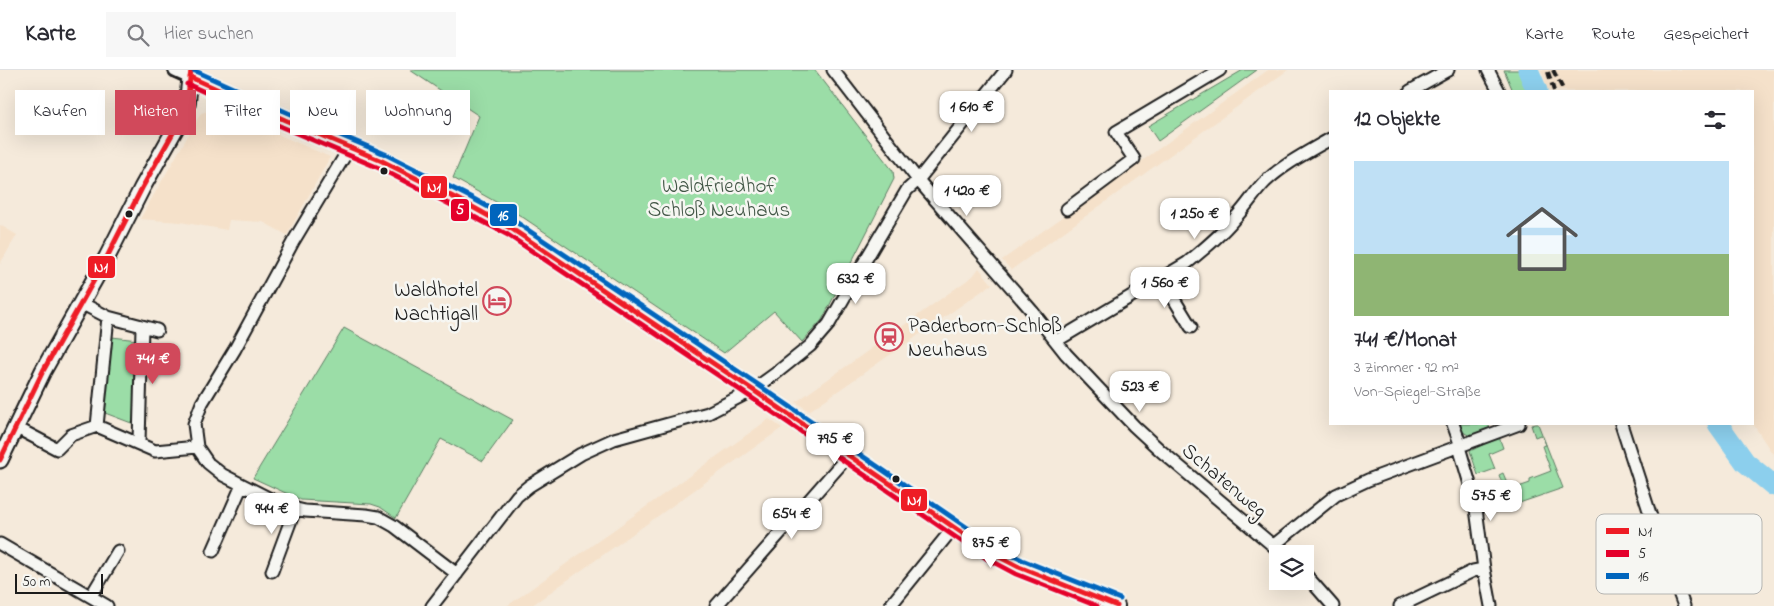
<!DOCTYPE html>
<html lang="de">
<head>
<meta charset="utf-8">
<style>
	:root { --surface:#fff; --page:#f7f7f7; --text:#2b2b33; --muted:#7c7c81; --line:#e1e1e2; --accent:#d1495b }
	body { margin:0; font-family:"Indie Flower",sans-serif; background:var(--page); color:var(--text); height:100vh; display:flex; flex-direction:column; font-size:19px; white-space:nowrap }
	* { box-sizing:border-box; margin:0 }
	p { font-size:16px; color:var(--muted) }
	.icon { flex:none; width:28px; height:28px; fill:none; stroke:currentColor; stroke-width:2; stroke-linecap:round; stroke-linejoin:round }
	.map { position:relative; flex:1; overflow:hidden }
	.details { position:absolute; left:1329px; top:20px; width:425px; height:335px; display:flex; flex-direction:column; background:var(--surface); border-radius:0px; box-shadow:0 5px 20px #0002 }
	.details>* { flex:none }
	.guide { position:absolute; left:15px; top:20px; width:475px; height:45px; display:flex; gap:10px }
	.tools { position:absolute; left:1269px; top:475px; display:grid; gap:10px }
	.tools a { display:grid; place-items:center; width:45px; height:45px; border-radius:0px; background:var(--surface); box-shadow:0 5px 20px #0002; font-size:25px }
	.scale { position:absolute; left:15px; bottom:12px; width:88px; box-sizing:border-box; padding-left:5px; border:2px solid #1c1c1c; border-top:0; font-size:14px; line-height:18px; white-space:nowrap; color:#1c1c1c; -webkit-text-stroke:4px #f6f6f2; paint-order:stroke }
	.price { position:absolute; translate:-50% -42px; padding:0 11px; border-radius:10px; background:#fff; color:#222; font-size:16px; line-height:32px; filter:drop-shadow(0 1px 2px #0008) }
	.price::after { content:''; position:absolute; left:50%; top:30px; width:15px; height:11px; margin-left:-8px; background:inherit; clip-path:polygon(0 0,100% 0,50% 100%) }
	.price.active { background:var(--accent); color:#fff }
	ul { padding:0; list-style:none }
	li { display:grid; align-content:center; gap:10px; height:265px; padding:0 25px }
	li+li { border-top:1px solid var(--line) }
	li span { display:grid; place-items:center; height:155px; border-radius:0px; color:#555 }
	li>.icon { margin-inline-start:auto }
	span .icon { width:90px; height:90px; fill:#fffc; stroke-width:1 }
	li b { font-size:21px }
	h2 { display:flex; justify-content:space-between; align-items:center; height:60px; padding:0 25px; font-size:21px }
	.pill { padding:0 18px; border-radius:0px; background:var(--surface); box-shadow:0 5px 20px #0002; font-size:18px; line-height:45px }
	.pill.active { background:var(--accent); color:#fff }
	header { display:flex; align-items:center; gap:30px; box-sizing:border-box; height:70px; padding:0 25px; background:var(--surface); border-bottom:1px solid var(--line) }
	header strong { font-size:24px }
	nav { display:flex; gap:28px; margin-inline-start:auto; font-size:18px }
	.search { width:350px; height:45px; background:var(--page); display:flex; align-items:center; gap:12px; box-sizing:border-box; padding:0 18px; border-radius:0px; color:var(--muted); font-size:19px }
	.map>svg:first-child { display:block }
	.built { fill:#f5e1ca }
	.green { fill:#9bdda7; stroke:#5c7c62 }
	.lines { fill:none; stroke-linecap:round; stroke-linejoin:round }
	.river { stroke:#8ccfed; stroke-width:21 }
	.minor-casing { stroke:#1c1c1c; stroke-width:15 }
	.tertiary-casing { stroke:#1c1c1c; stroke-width:18 }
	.secondary-casing { stroke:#1c1c1c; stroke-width:19 }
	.minor { stroke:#f6f6f2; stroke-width:11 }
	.tertiary { stroke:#f6f6f2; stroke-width:14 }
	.secondary { stroke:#f6f6f2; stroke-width:15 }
	.rail { stroke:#1c1c1c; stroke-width:4; stroke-dasharray:8 4; stroke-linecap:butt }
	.bus-1-casing { stroke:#f6f6f2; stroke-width:9 }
	.bus-2-casing { stroke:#f6f6f2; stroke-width:9 }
	.bus-3-casing { stroke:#f6f6f2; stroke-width:9 }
	.bus-1 { stroke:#ee1c25; stroke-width:5 }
	.bus-2 { stroke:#e4002b; stroke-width:5 }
	.bus-3 { stroke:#0065bd; stroke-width:5 }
	.bus-dot { fill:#1c1c1c; stroke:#f6f6f2; stroke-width:2 }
	.labels { text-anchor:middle; stroke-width:5; stroke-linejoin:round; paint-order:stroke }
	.park-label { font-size:21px; fill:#425646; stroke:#f6f6f2 }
	.poi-label { font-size:21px; fill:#1c1c1c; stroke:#f6f6f2; text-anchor:end }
	.street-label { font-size:21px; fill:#1c1c1c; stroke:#f6f6f2 }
	.key { fill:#f6f6f2; stroke:#b5b5b2; stroke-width:1 }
	.key-label { font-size:14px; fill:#1c1c1c }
	.line-badge { stroke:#f6f6f2; stroke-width:2 }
	.badge-label { font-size:14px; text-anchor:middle; font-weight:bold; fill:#fff }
</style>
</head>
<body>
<header>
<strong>Karte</strong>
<div class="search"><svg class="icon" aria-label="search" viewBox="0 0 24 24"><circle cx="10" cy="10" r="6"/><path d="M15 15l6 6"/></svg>Hier suchen</div>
<nav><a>Karte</a><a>Route</a><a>Gespeichert</a></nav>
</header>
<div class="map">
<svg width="1774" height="536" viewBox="0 0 1774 536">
	<rect width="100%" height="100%" fill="#f5eadb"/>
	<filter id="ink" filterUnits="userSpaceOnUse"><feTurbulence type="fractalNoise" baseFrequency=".02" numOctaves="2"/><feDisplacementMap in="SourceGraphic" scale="10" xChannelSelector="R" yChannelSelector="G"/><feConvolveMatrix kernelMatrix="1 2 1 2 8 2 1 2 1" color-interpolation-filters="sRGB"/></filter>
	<g filter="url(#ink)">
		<path class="built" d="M1268,0H1288L1011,200L1002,190L1135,96Z
			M1541,0H1774V386L1753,354L1752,21H1548Z
			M218,38L330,87L287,165L263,152L229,150L227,160L180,152L140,149L201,43Z
			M0,155L17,165L0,194Z
			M979,198L992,214L809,341L796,332L973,206Z
			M769,349L782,358L531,536H507Z"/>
		<path class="green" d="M410,0H815L893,101L894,109L822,250L802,272L774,241L724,283L521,146L453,108L479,46Z
			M1243,0H1257L1158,71L1148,56Z
			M1504,0H1518L1528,21H1513Z
			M344,258L513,350L483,391L441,369L396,448L380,437L371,434L301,430L253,408Z
			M112,267L138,270L134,325V354L105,343Z
			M1459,354H1488L1490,358L1470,366L1463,362Z
			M1535,354H1538L1563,418L1496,441L1493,433L1486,435L1482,421L1502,413L1499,405L1503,403L1510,420L1530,413V409L1551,401L1542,376L1546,375L1543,367L1540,365L1535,367L1531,355Z
			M1499,367L1503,378L1489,384L1495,399L1478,405L1470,381Z"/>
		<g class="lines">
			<path class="river" d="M1528,0L1537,21
				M1718,354L1745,392L1774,416"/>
			<defs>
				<path id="minor" d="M833,0L918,110L1032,241L1066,284L1134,356L1161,381L1283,484
					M1488,0L1499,21
					M1410,21L1448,0
					M350,77L293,172L235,279L202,333L194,354L197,377L208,393L223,405L284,436L305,441L366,445L378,447L394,456L457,504
					M1067,139L1134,89L1116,62L1220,0
					M1161,208L1191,257
					M81,233L108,247L157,260
					M1056,271L1187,193C1204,179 1221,165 1235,148C1246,137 1254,123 1265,112C1284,94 1308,82 1330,69
					M1453,354L1461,376
					M1621,354L1653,453L1684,536
					M97,356L108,247
					M15,357L57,379L71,365L97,356L155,381L197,377
					M139,372L142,257
					M1459,377L1475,431L1484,499L1491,536
					M0,474L107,536
					M1274,475L1336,425L1368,410L1519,354
					M213,481L242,415
					M272,501L295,439
					M1305,504L1333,536
					M1678,521L1749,497
					M91,526L118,481
					M432,536L517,426L529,416L581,384L614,369L708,343L753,320L775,304L810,276L829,254L865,191L907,120L918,110L1006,0
					M716,536L848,386
					M890,536L954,457
					M1400,536L1473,501L1484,499"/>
				<path id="tertiary" d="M176,0L285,50L382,91L467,134L512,159L753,320L848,386L990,482L1019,497L1117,536"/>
				<path id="secondary" d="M0,390L43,301L107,187L142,118L183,45L187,35L191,0"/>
			</defs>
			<use href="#minor" class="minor-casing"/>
			<use href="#tertiary" class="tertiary-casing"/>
			<use href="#secondary" class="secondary-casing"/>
			<use href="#minor" class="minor"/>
			<use href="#tertiary" class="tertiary"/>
			<use href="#secondary" class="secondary"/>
			<path class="rail" d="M1553,0L1564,21
				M1548,2L1554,21"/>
			<defs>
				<path id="bus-1" d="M190,7L285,50L382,91L467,134L512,159L753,320L990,482L1019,497L1117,536
					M0,390L43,301L107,187L142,118L183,45L187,35L191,0"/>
				<path id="bus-2" d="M187,14L282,57L379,98L463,141L508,165L749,326L986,488L1016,504L1097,536"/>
				<path id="bus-3" d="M193,0L288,43L385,84L470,127L516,152L757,314L994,476L1022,490L1120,529"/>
			</defs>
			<use href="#bus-1" class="bus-1-casing"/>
			<use href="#bus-2" class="bus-2-casing"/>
			<use href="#bus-3" class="bus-3-casing"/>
			<use href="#bus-1" class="bus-1"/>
			<use href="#bus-2" class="bus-2"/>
			<use href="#bus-3" class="bus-3"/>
		</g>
	</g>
	<defs>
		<symbol id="hotel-ring" viewBox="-11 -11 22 22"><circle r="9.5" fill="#f6f6f2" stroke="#d1495b" stroke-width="1.5"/><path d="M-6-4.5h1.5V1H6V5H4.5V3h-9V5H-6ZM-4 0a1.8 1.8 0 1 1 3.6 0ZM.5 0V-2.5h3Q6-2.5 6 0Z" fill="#d1495b"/></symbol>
		<symbol id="station-ring" viewBox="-11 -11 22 22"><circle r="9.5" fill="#f6f6f2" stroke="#d1495b" stroke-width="1.5"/><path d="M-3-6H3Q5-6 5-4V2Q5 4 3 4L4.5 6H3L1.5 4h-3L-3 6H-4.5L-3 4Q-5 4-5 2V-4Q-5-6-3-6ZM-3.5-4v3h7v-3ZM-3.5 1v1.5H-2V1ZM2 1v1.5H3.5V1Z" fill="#d1495b"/></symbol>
	</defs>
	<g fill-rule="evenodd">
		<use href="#hotel-ring" x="481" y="215" width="32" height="32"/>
		<use href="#station-ring" x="873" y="251" width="32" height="32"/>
	</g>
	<g class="bus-dot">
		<circle cx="384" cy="101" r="4.5"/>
		<circle cx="129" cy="144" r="4.5"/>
		<circle cx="896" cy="409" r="4.5"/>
	</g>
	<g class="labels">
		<g class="park-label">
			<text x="719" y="122">Waldfriedhof<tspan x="719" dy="24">Schloß Neuhaus</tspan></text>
		</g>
		<g class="poi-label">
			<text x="478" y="226">Waldhotel<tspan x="478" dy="24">Nachtigall</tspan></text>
			<text x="908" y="262" text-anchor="start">Paderborn-Schloß<tspan x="908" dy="24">Neuhaus</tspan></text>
		</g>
		<g class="street-label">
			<text transform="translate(1225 410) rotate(40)" y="7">Schatenweg</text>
		</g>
	</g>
	<rect x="1596" y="444" width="166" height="80" rx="8" class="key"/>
	<rect x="1606" y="458" width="23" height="6" fill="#ee1c25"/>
	<rect x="1606" y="480" width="23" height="7" fill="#e4002b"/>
	<rect x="1606" y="503" width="23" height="6" fill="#0065bd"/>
	<g class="key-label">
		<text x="1638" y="466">N1</text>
		<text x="1638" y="488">5</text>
		<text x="1638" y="511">16</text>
	</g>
	<g class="line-badge">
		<rect x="420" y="105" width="28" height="24" rx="5" fill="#ee1c25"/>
		<rect x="450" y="128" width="20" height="24" rx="5" fill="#e4002b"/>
		<rect x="489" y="133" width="29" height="24" rx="5" fill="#0065bd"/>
		<rect x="87" y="185" width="29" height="24" rx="5" fill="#ee1c25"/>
		<rect x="900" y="418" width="28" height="24" rx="5" fill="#ee1c25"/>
	</g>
	<g class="badge-label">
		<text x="434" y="122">N1</text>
		<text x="460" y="144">5</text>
		<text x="503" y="150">16</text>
		<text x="101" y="202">N1</text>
		<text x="914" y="435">N1</text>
	</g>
</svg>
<div class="tools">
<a><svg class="icon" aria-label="layers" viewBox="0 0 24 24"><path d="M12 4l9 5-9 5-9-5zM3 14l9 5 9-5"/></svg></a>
</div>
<div class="scale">50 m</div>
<b class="price" style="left:972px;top:63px">1 610 €</b>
<b class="price" style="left:967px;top:147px">1 420 €</b>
<b class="price" style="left:1195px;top:170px">1 250 €</b>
<b class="price" style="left:856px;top:235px">632 €</b>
<b class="price" style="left:1165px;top:239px">1 560 €</b>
<b class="price active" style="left:153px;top:315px">741 €</b>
<b class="price" style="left:1140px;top:343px">523 €</b>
<b class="price" style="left:835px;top:395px">795 €</b>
<b class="price" style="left:1491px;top:452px">575 €</b>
<b class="price" style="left:272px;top:465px">944 €</b>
<b class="price" style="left:792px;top:470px">654 €</b>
<b class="price" style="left:991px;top:499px">875 €</b>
<div class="guide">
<a class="pill">Kaufen</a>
<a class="pill active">Mieten</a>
<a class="pill">Filter</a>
<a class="pill">Neu</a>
<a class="pill">Wohnung</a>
</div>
<section class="details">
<h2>12 Objekte<svg class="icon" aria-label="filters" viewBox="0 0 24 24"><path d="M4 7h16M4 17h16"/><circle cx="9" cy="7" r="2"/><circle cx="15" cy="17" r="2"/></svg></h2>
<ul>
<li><span style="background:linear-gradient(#bfe0f5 60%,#8fb573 0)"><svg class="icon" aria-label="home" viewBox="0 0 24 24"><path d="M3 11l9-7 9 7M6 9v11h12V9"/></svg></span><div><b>741 €/Monat</b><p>3 Zimmer · 92 m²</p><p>Von-Spiegel-Straße</p></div></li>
</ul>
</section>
</div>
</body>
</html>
